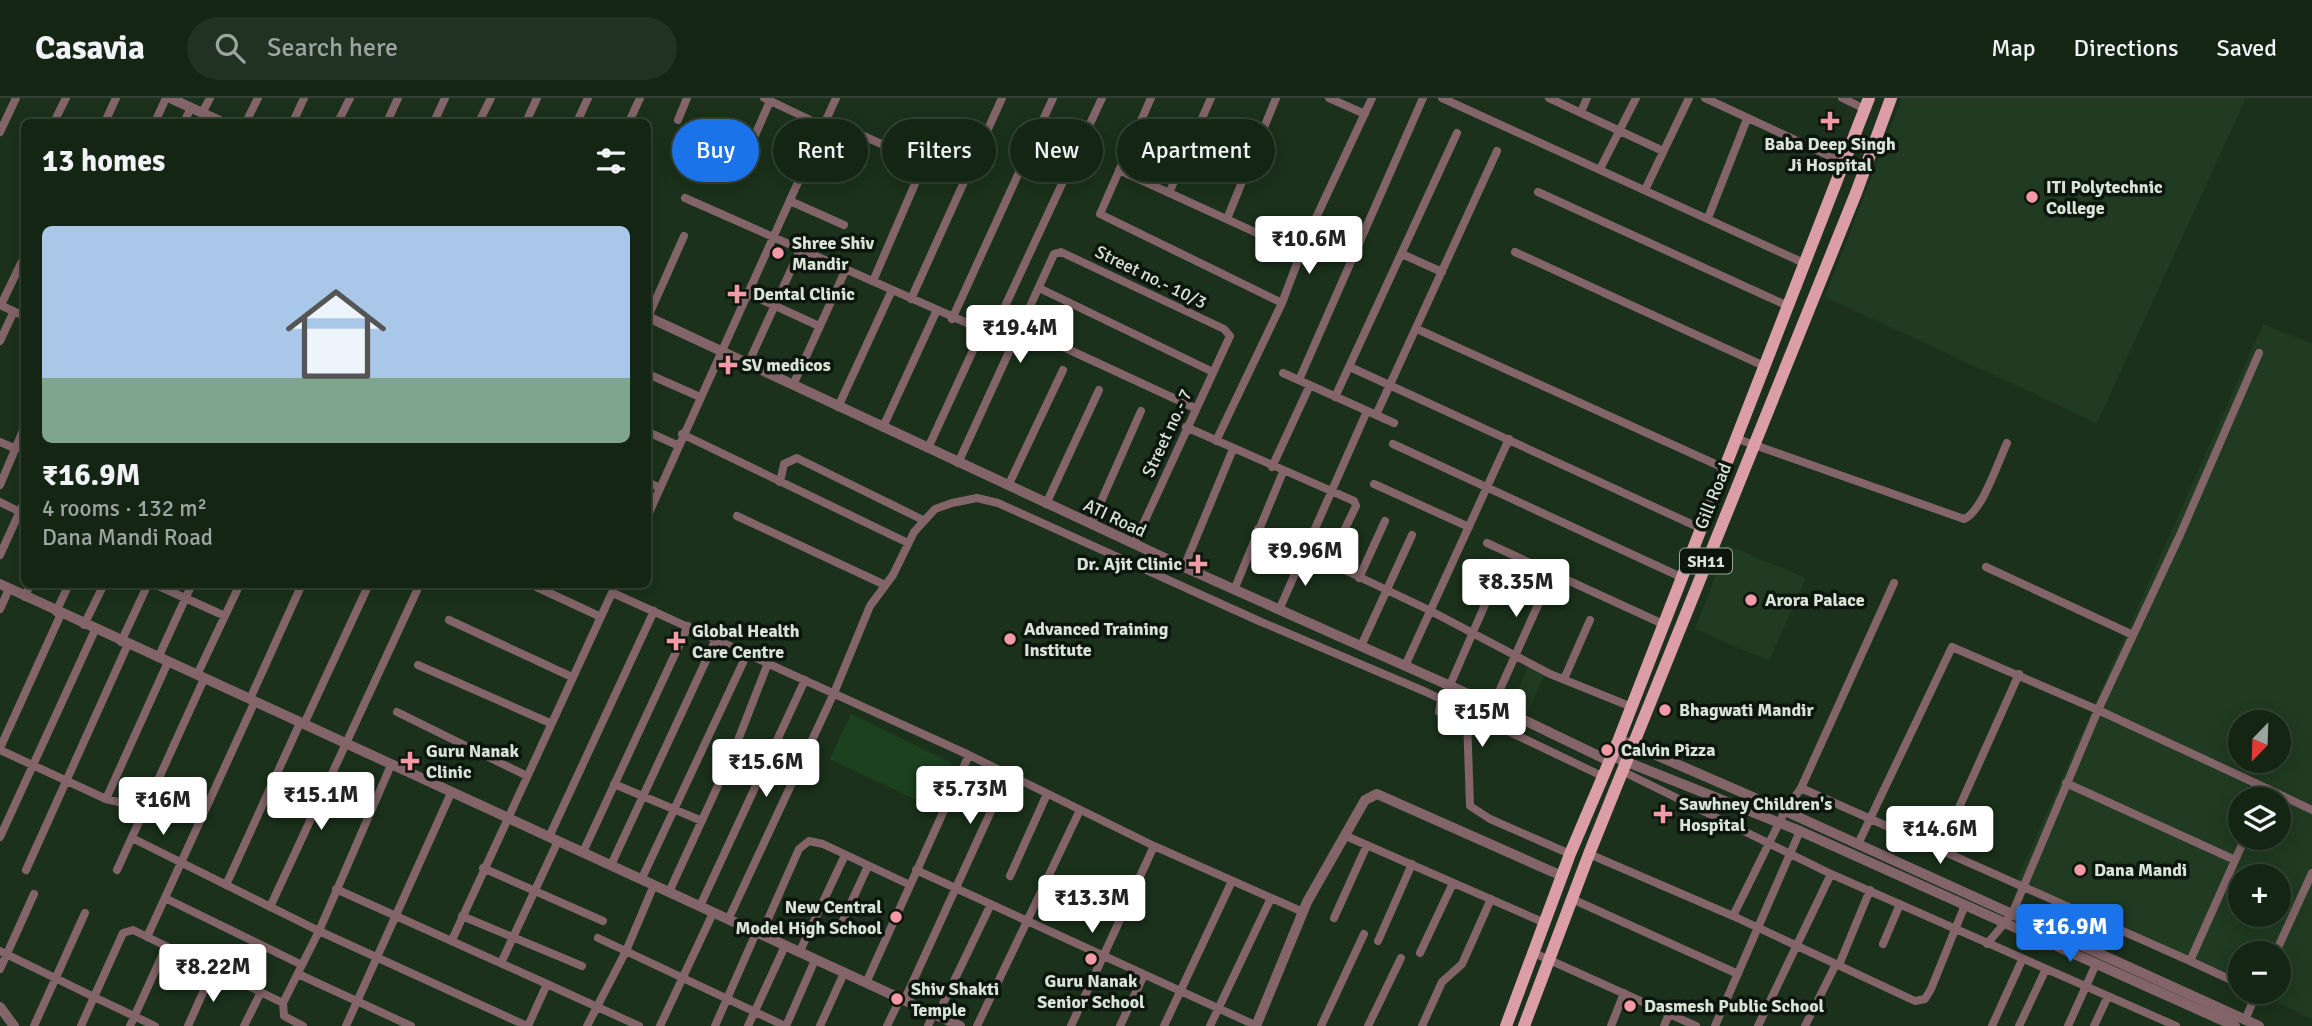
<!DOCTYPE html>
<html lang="en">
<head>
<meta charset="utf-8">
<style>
	:root { --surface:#142514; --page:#213122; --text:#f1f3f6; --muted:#9da5a0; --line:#334234; --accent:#1a73e8 }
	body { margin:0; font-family:Signika,sans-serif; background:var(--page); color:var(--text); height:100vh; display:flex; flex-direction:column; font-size:26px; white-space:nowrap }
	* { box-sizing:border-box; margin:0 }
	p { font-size:23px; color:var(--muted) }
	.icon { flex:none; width:38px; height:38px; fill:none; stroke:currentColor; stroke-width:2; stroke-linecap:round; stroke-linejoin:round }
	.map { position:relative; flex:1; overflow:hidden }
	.drawer { position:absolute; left:21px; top:21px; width:630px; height:469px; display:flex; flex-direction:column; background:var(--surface); border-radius:10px; box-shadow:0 4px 18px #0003,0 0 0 2px var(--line) }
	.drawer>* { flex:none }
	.guide { position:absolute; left:672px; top:21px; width:665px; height:63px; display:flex; gap:14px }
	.needle { width:46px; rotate:203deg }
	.buttons { position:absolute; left:2228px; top:612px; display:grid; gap:14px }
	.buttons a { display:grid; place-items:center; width:63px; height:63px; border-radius:50%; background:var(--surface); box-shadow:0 4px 18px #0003,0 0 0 2px var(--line); font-size:35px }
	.price { position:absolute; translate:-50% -60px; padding:0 16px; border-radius:7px; background:#fff; color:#222; font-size:23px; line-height:46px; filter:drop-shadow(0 2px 4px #0008) }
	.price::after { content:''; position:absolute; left:50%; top:42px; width:21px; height:16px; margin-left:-10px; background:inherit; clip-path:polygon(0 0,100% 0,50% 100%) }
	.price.current { background:var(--accent); color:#fff }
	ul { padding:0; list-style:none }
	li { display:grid; align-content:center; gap:14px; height:371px; padding:0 21px }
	li span { display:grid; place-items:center; height:217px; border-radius:10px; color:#555 }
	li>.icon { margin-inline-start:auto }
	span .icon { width:126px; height:126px; fill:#fffc; stroke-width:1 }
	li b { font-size:30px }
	h2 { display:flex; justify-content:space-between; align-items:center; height:84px; padding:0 21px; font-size:30px }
	.pill { padding:0 24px; border-radius:32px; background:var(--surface); box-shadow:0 4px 18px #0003,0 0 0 2px var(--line); font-size:24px; line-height:63px }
	.pill.current { background:var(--accent); color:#fff }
	header { display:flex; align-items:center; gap:42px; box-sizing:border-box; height:98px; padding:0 35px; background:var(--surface); border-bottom:2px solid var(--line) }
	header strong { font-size:33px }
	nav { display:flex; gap:38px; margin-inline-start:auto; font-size:24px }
	.search { width:490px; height:63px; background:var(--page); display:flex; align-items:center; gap:18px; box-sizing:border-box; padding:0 24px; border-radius:38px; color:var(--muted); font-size:26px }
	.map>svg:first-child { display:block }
	.built { fill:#203b21; fill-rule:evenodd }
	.green { fill:#1c411e }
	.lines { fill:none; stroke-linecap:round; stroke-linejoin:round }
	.minor { stroke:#836569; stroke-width:8 }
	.tertiary { stroke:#836569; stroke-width:10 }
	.primary { stroke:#dc9ea6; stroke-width:12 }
	.poi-dot { fill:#f49aa7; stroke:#0c160d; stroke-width:2.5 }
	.labels { text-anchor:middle; stroke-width:7; stroke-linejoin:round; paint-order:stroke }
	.shield { fill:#0c160d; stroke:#9aa69a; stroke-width:2 }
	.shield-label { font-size:16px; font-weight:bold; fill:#d7e4d6 }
	.poi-label { font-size:18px; font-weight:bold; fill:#d7e4d6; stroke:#0c160d; text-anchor:start }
	.street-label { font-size:18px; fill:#d7e4d6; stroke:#0c160d }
</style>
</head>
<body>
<header>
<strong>Casavia</strong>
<div class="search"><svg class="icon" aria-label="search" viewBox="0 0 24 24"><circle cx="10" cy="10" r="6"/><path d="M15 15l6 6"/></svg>Search here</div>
<nav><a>Map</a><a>Directions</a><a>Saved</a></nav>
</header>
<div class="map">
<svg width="2312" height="928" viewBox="0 0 2312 928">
	<rect width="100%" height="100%" fill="#1b311b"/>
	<path class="built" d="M1902,0H2246L2097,325L1825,199Z
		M2263,226L2312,246V921L2256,894H2278V856H2240V887L2017,782ZM2240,625H2278V663H2240ZM2240,702H2278V740H2240ZM2240,779H2278V817H2240Z
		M1727,447L1806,480L1769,563L1695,531Z
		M1528,568L1544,577L1526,618L1510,611Z"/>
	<path class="green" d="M851,616L952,665L931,709L830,661Z"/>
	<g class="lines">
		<path class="minor" d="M764,0L823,28
			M1151,0L1100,116L1282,205
			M1329,0L1365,16
			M1442,0L1804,165
			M1549,0L1663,53
			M1705,0L1864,74
			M1842,0L1865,11
			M1581,14L1587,0
			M202,15L210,0
			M826,21L939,72
			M678,22L687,0
			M54,24L66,0
			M105,24L116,0
			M155,24L166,0
			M184,24L191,10
			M246,24L258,0
			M293,24L304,0
			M338,24L350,0
			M387,24L398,0
			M434,24L445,0
			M479,24L491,0
			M526,24L537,0
			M577,24L588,0
			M629,24L640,0
			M0,34L16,0
			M745,60L770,3
			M1600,71L1636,0
			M1119,72L1301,155
			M1645,92L1689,0
			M1538,94L1788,208
			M1169,95L1211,0
			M685,100L992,236L1102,0
			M790,103L844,127
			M1708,120L1747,21
			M1227,121L1276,0
			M1515,154L1764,268
			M1402,156L1442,174
			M873,183L924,65
			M1039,190L1213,274
			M749,196L819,228
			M911,201L1002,0
			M0,207L24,218
			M1,207L24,159
			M648,219L684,138
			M952,221L1053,0
			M1022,230L1195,310
			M1417,231L1724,370
			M0,243L14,213
			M748,266L801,150
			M1350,269L1700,430
			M1283,275L1394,325
			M648,276L700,299
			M1299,282L1423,0
			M793,287L846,171
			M1335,299L1457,35
			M838,309L892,192
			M1376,317L1497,53
			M883,329L936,214
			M1186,329L1354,403L1356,408L1340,441
			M648,334L677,347
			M682,336L908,445
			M1735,340L1964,421C1982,414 1998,364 2007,345
			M1216,343L1282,205L1307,139L1372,0
			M0,344L16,351
			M1393,346L1681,479
			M928,350L982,233
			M958,365L1054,156L1061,154L1224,231L1230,238L1134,446
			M1272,369L1310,287
			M648,384L660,390
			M780,384L784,366L797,360L923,422
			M1374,386L1469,429
			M0,387L24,330
			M1008,388L1063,272
			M0,404L22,415
			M1046,406L1099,292
			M648,417L836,0
			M737,418L885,487
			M1091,426L1141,313
			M1258,431L1429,512L1550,576L1632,609
			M1487,445L1663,526
			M0,457L24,404
			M1184,469L1233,351
			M1986,469L2133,537
			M1359,480L1385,423
			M154,486L225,518
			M530,486L601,519
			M1234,492L1283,374
			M613,495L969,657L1154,748L1303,814
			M25,499L30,486
			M0,511L9,491
			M1279,512L1367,313
			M56,514L69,486
			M449,522L572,579
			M84,527L104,486
			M121,544L148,486
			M1361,548L1412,437
			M158,560L192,486
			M418,567L550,625
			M1405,568L1509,341
			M197,577L240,486
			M1564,581L1590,522
			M1450,587L1497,479
			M250,601L302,486
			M1441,601L1439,614L1467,620L1470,708L1490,721L1570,756
			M1493,607L1542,498
			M397,614L527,678
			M304,626L369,486
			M0,650L61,516
			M0,652L106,701L144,710
			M1622,673L1831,776L1758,928
			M2066,685L2235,762
			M614,686L702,723
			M1801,690L2190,863L2245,740
			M2268,691L2312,712
			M106,701L168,564
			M1346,738L1545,825
			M0,739L95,532
			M549,739L654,513
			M132,740L319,833L527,928
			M1858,746L1952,549L2098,612L2180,437L2259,255
			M1940,752L2019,576
			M583,754L688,528
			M1589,756L1733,818L1915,903L1925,901L1931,891L1965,807
			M611,767L716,541
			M483,770L603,823
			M26,772L128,546
			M117,772L204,581
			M916,772L1257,928
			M1831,776L2176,928
			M1010,778L1047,696
			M642,780L747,556
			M226,787L300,625
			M336,791L547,886L528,928
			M669,794L733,655L768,565
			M165,800L302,867
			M1572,801L1738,876
			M700,808L805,582
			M270,809L420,486
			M462,818L582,868
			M1733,818L1785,713L1801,690L1894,485
			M1334,820L1367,747
			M728,822L834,595L870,508L893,477L914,434L935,411L952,405L977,400L998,405L1259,523L1426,594L1602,678
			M838,833L868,768
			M761,837L799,751L809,743L823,746L910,787
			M147,839L255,603
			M598,840L785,928
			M452,842L616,486
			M1378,843L1412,766
			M1883,846L1900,806
			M1987,846L2012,816L2098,612L2268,691L2263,702
			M0,853L94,899L123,835L133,832L283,905L319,833L391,667
			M799,855L845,757
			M1420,855L1453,785
			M1534,855L1696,928
			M2275,856L2312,775
			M2190,863L2240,886
			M501,865L558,743
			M0,871L34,796
			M298,876L411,928
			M866,885L969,657
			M547,886L639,928
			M904,903L1008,676
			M283,905L284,918L303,928
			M2245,922L2257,894
			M34,928L85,815
			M81,928L94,899L155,928
			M130,928L166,849
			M188,928L213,872
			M244,928L261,894
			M346,928L451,695
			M587,928L626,853L654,787
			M660,928L713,815
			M715,928L756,835
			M748,928L785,848
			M786,928L815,862
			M820,928L844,875
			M887,928L900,901
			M928,928L933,916L941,910L991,806
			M977,928L1080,712
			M1071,928L1154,748
			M1120,928L1144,877
			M1164,928L1232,783
			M1210,928L1271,800
			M1321,928L1364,836
			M1368,928L1401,860
			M1422,928L1442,884L1462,866L1491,801
			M1611,928L1624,895
			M1664,928L1669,916
			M1715,928L1800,733
			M1805,928L1836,866L1839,867L1870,792
			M1992,928L2022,862
			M2019,928L2045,873
			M2068,928L2096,866
			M2094,928L2108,898"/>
		<path class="tertiary" d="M170,0L222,24
			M648,219L1184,469L1493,607L1609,663
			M0,486L960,928
			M1619,641L1785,713L2259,928
			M1612,658L1800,733L2235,928
			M0,909L14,928
			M1256,928L1307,804L1365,702L1377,696L1562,778"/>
		<path class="primary" d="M1506,928L1570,756L1619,641L1869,0
			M1524,928L1589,756L1856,95L1891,0"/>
	</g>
	<g class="poi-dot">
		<path d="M1826.5 12.5h7v7h7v7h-7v7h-7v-7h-7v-7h7z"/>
		<circle cx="2032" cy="99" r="7"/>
		<circle cx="778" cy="155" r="7"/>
		<path d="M733.5 185.5h7v7h7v7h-7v7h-7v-7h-7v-7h7z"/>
		<path d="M724.5 256.5h7v7h7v7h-7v7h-7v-7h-7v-7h7z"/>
		<path d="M1194.5 455.5h7v7h7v7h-7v7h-7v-7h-7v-7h7z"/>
		<circle cx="1751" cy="502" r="7"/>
		<circle cx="1010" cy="541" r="7"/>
		<path d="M672.5 532.5h7v7h7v7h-7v7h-7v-7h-7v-7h7z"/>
		<circle cx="1665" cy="612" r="7"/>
		<circle cx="1607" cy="652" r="7"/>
		<path d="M406.5 652.5h7v7h7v7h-7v7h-7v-7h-7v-7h7z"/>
		<path d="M1659.5 705.5h7v7h7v7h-7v7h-7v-7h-7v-7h7z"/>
		<circle cx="2080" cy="772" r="7"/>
		<circle cx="896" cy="819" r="7"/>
		<circle cx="1091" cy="861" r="7"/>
		<circle cx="897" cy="901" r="7"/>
		<circle cx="1630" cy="908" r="7"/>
	</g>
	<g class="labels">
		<rect class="shield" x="1680" y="450.5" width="52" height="25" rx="5"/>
		<g class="shield-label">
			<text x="1706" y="469">SH11</text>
		</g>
		<g class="poi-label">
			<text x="1830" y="52" text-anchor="middle">Baba Deep Singh<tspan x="1830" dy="21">Ji Hospital</tspan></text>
			<text x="2046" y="95">ITI Polytechnic<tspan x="2046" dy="21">College</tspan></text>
			<text x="792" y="151">Shree Shiv<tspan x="792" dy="21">Mandir</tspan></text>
			<text x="753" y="202">Dental Clinic</text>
			<text x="742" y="273">SV medicos</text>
			<text x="1182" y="472" text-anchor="end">Dr. Ajit Clinic</text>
			<text x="1765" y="508">Arora Palace</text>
			<text x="1024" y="537">Advanced Training<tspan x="1024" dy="21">Institute</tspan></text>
			<text x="692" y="539">Global Health<tspan x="692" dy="21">Care Centre</tspan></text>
			<text x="1679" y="618">Bhagwati Mandir</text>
			<text x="1621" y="658">Calvin Pizza</text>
			<text x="426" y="659">Guru Nanak<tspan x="426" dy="21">Clinic</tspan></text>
			<text x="1679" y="712">Sawhney Children's<tspan x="1679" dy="21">Hospital</tspan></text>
			<text x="2094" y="778">Dana Mandi</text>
			<text x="882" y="815" text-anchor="end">New Central<tspan x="882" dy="21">Model High School</tspan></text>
			<text x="1091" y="889" text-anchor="middle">Guru Nanak<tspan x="1091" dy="21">Senior School</tspan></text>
			<text x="911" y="897">Shiv Shakti<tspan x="911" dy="21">Temple</tspan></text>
			<text x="1644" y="914">Dasmesh Public School</text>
		</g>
		<g class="street-label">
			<text transform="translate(1151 179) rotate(26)" y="6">Street no.- 10/3</text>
			<text transform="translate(1167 335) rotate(-65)" y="6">Street no.- 7</text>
			<text transform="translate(1713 398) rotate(-68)" y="6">Gill Road</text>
			<text transform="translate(1115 420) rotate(25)" y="6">ATI Road</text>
		</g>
	</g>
</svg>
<div class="buttons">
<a><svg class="needle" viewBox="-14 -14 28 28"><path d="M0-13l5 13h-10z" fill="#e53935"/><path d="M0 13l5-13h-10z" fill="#9da5a0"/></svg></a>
<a><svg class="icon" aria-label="layers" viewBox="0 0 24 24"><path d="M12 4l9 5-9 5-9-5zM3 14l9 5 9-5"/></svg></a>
<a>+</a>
<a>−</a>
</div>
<b class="price" style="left:1309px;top:178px">₹10.6M</b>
<b class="price" style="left:1020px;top:267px">₹19.4M</b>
<b class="price" style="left:1305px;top:490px">₹9.96M</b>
<b class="price" style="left:1516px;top:521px">₹8.35M</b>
<b class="price" style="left:1482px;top:651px">₹15M</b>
<b class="price" style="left:766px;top:701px">₹15.6M</b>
<b class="price" style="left:970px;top:728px">₹5.73M</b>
<b class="price" style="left:321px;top:734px">₹15.1M</b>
<b class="price" style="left:163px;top:739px">₹16M</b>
<b class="price" style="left:1940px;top:768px">₹14.6M</b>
<b class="price" style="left:1092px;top:837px">₹13.3M</b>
<b class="price current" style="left:2070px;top:866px">₹16.9M</b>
<b class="price" style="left:213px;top:906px">₹8.22M</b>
<div class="guide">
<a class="pill current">Buy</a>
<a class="pill">Rent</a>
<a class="pill">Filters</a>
<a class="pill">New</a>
<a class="pill">Apartment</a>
</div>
<section class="drawer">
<h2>13 homes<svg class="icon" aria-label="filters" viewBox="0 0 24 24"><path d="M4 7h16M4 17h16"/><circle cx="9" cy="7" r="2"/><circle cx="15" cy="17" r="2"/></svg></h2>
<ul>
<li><span style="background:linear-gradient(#a9c7e8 70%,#7fa58c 0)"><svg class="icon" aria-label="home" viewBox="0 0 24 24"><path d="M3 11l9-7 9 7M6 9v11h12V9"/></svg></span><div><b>₹16.9M</b><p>4 rooms · 132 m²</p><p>Dana Mandi Road</p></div></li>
</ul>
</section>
</div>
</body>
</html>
